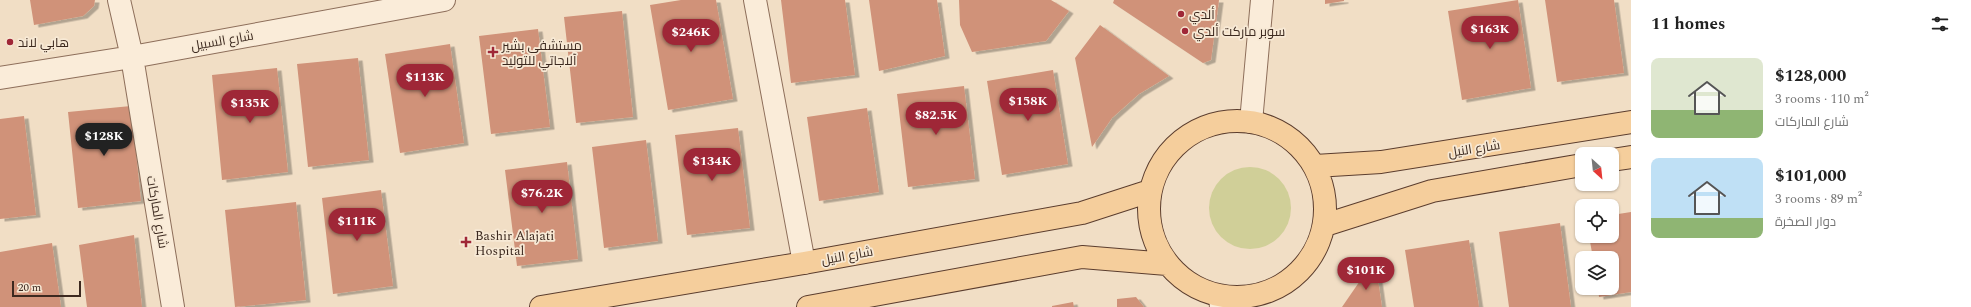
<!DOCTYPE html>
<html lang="en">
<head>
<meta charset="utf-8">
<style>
	:root { --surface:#fff; --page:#f2f2f2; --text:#222; --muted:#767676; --accent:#9f2737 }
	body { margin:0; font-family:Spectral,Cairo,serif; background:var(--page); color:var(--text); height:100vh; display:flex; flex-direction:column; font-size:15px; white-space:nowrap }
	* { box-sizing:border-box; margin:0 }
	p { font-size:13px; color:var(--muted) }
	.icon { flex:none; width:22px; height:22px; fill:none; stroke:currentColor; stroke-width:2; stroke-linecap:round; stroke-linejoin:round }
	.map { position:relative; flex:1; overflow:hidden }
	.side { display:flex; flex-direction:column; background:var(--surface); width:340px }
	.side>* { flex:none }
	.needle { width:26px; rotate:153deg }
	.buttons { position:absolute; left:1575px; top:147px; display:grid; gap:8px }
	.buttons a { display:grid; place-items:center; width:44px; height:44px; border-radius:8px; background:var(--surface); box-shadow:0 1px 3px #0004; font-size:20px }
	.scale { position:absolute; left:12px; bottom:10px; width:69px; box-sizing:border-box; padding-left:4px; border:2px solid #3c291f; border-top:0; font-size:11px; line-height:14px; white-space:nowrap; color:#3c291f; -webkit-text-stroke:3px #f7e9d5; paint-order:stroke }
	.price { position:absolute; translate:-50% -34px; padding:0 9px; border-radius:14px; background:var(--accent); color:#fff; font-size:13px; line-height:26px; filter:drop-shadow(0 1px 2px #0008) }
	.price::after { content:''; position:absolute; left:50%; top:24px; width:12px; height:9px; margin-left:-6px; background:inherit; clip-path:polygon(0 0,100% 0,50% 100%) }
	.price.active { background:#222; color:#fff }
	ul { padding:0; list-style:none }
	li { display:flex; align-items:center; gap:12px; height:100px; padding:0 20px }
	li span { display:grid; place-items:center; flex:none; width:112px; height:80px; border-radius:8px; color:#555 }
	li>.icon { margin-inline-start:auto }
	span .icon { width:48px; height:48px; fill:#fffc; stroke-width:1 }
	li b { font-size:17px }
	h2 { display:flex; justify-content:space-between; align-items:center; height:48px; padding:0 20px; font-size:17px }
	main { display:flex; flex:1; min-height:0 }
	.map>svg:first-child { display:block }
	.green { fill:#d0cf98 }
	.building { fill:#d09279; filter:url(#shadow) }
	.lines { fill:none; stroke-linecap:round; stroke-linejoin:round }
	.minor-casing { stroke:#8d6e5a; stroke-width:24 }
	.tertiary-casing { stroke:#8d6e5a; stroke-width:24 }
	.primary-casing { stroke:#5b3d2e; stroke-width:24 }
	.minor { stroke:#faecd9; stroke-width:22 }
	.tertiary { stroke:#faecd9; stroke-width:22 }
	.primary { stroke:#f5ce9c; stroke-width:22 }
	.poi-dot { fill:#9f2737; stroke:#f7e9d5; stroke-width:1.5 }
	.labels { text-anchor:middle; stroke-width:3.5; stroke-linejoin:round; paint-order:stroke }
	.poi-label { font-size:13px; fill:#3c291f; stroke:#f7e9d5; text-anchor:start }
	.street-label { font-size:13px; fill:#3c291f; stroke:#f7e9d5 }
</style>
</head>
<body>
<main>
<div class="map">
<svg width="1631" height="307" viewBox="0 0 1631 307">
	<defs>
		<filter id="shadow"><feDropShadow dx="4.5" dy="2.5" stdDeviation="0" flood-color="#0004"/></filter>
	</defs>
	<rect width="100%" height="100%" fill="#f1dec5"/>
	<path class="green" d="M1209 208a41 41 0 1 1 82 0a41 41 0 1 1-82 0Z"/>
	<path class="building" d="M30,0H95L94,6L83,16L34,25Z
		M681,0H716L733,99L668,110L650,5Z
		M781,0H845L855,75L791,83Z
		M869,0H937L945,56L879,71Z
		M959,0H1051L1069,11L1046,41L972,52L960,25Z
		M1114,0H1219L1211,60L1203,63L1113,3Z
		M1325,0H1344V1L1325,4Z
		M1518,0L1531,88L1462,100L1448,11Z
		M1545,0H1614L1624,73L1557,82Z
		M622,11L633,117L576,123L564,17Z
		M1100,25L1169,76L1139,94L1112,118L1092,147L1075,58Z
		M538,29L550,127L491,134L479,36Z
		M450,44L464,143L400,153L385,54Z
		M358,58L369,160L308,167L297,64Z
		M277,68L288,172L222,180L212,75Z
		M1053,70L1068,164L1002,175L987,81Z
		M964,86L975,179L908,187L897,94Z
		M131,106L141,201L78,208L68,112Z
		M867,108L879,192L819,201L807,117Z
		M24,116L36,215L0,219V119Z
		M738,128L750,228L687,235L675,135Z
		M646,140L658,241L604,248L592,147Z
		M567,162L578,259L517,266L505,170Z
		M381,190L393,286L333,294L322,198Z
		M296,202L306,300L235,307L225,210Z
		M1631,212V292L1599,297L1598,288H1612V258H1593L1589,236H1612V215Z
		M1560,223L1571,307H1509L1499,232Z
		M134,235L142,307H87L79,245Z
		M1469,240L1479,307H1414L1405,250Z
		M52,243L61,307H0V252Z
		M1375,259L1382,307H1342Z
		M1136,297L1144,307H1117V299Z
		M1073,302L1074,307H1052V306Z"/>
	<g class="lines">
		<defs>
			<path id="minor" d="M1220,296L1221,307"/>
			<path id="tertiary" d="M119,0L132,57L173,307
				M755,0L804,263
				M0,78L132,57L444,0
				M1251,122L1262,0"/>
			<path id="primary" d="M1149 209a88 88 0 1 1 176 0a88 88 0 1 1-176 0Z
				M1612,160L1631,157
				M1315,166L1381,162L1631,122
				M1325,225L1432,191L1582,165
				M541,307L804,263L1082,213L1150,191
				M808,307L1082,257L1167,264"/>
		</defs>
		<use href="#minor" class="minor-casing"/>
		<use href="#tertiary" class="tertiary-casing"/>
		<use href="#primary" class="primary-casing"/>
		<use href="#minor" class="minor"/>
		<use href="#tertiary" class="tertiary"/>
		<use href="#primary" class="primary"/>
	</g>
	<g class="poi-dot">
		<circle cx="1181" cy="14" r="4"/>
		<circle cx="1185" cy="31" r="4"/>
		<circle cx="10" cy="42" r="4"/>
		<path d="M491 46h4v4h4v4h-4v4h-4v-4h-4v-4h4z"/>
		<path d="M464 236h4v4h4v4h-4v4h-4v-4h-4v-4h4z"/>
	</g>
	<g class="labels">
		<g class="poi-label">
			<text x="1189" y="19">ألدي</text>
			<text x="1193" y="36">سوبر ماركت ألدي</text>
			<text x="18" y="47">هابي لاند</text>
			<text x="502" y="50">مستشفى بشير<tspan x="502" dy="15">آلاجاتي للتوليد</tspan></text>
			<text x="475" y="240">Bashir Alajati<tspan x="475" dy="15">Hospital</tspan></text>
		</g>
		<g class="street-label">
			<text transform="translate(222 40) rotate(-10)" y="5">شارع السبيل</text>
			<text transform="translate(1474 148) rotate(-9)" y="5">شارع النيل</text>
			<text transform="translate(158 212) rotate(80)" y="5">شارع الماركات</text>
			<text transform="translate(847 255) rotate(-10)" y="5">شارع النيل</text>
		</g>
	</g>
</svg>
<div class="buttons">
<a><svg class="needle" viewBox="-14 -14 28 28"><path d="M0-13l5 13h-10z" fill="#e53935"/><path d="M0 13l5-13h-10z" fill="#767676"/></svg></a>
<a><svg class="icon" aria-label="locate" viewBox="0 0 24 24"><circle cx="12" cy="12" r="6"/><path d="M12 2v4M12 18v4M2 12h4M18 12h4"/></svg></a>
<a><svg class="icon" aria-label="layers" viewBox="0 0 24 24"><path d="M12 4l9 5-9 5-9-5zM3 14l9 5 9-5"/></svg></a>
</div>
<div class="scale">20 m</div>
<b class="price" style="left:1490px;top:50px">$163K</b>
<b class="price" style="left:691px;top:53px">$246K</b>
<b class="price" style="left:425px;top:98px">$113K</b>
<b class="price" style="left:1028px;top:122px">$158K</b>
<b class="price" style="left:250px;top:124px">$135K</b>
<b class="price" style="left:936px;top:136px">$82.5K</b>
<b class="price active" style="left:104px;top:157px">$128K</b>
<b class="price" style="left:712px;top:182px">$134K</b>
<b class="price" style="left:542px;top:214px">$76.2K</b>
<b class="price" style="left:357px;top:242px">$111K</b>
<b class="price" style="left:1366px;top:291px">$101K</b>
</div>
<section class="side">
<h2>11 homes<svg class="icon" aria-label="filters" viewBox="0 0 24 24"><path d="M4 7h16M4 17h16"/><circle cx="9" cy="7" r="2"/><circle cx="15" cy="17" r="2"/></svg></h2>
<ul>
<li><span style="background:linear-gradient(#dfe7d0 65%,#8fb573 0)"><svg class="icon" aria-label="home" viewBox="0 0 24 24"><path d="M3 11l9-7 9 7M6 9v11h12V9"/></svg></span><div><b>$128,000</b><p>3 rooms · 110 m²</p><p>شارع الماركات</p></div></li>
<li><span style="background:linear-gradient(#bfe0f5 75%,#8fb573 0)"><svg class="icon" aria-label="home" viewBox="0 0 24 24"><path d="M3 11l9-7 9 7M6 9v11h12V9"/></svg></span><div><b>$101,000</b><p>3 rooms · 89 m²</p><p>دوار الصخرة</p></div></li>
</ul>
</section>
</main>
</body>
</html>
